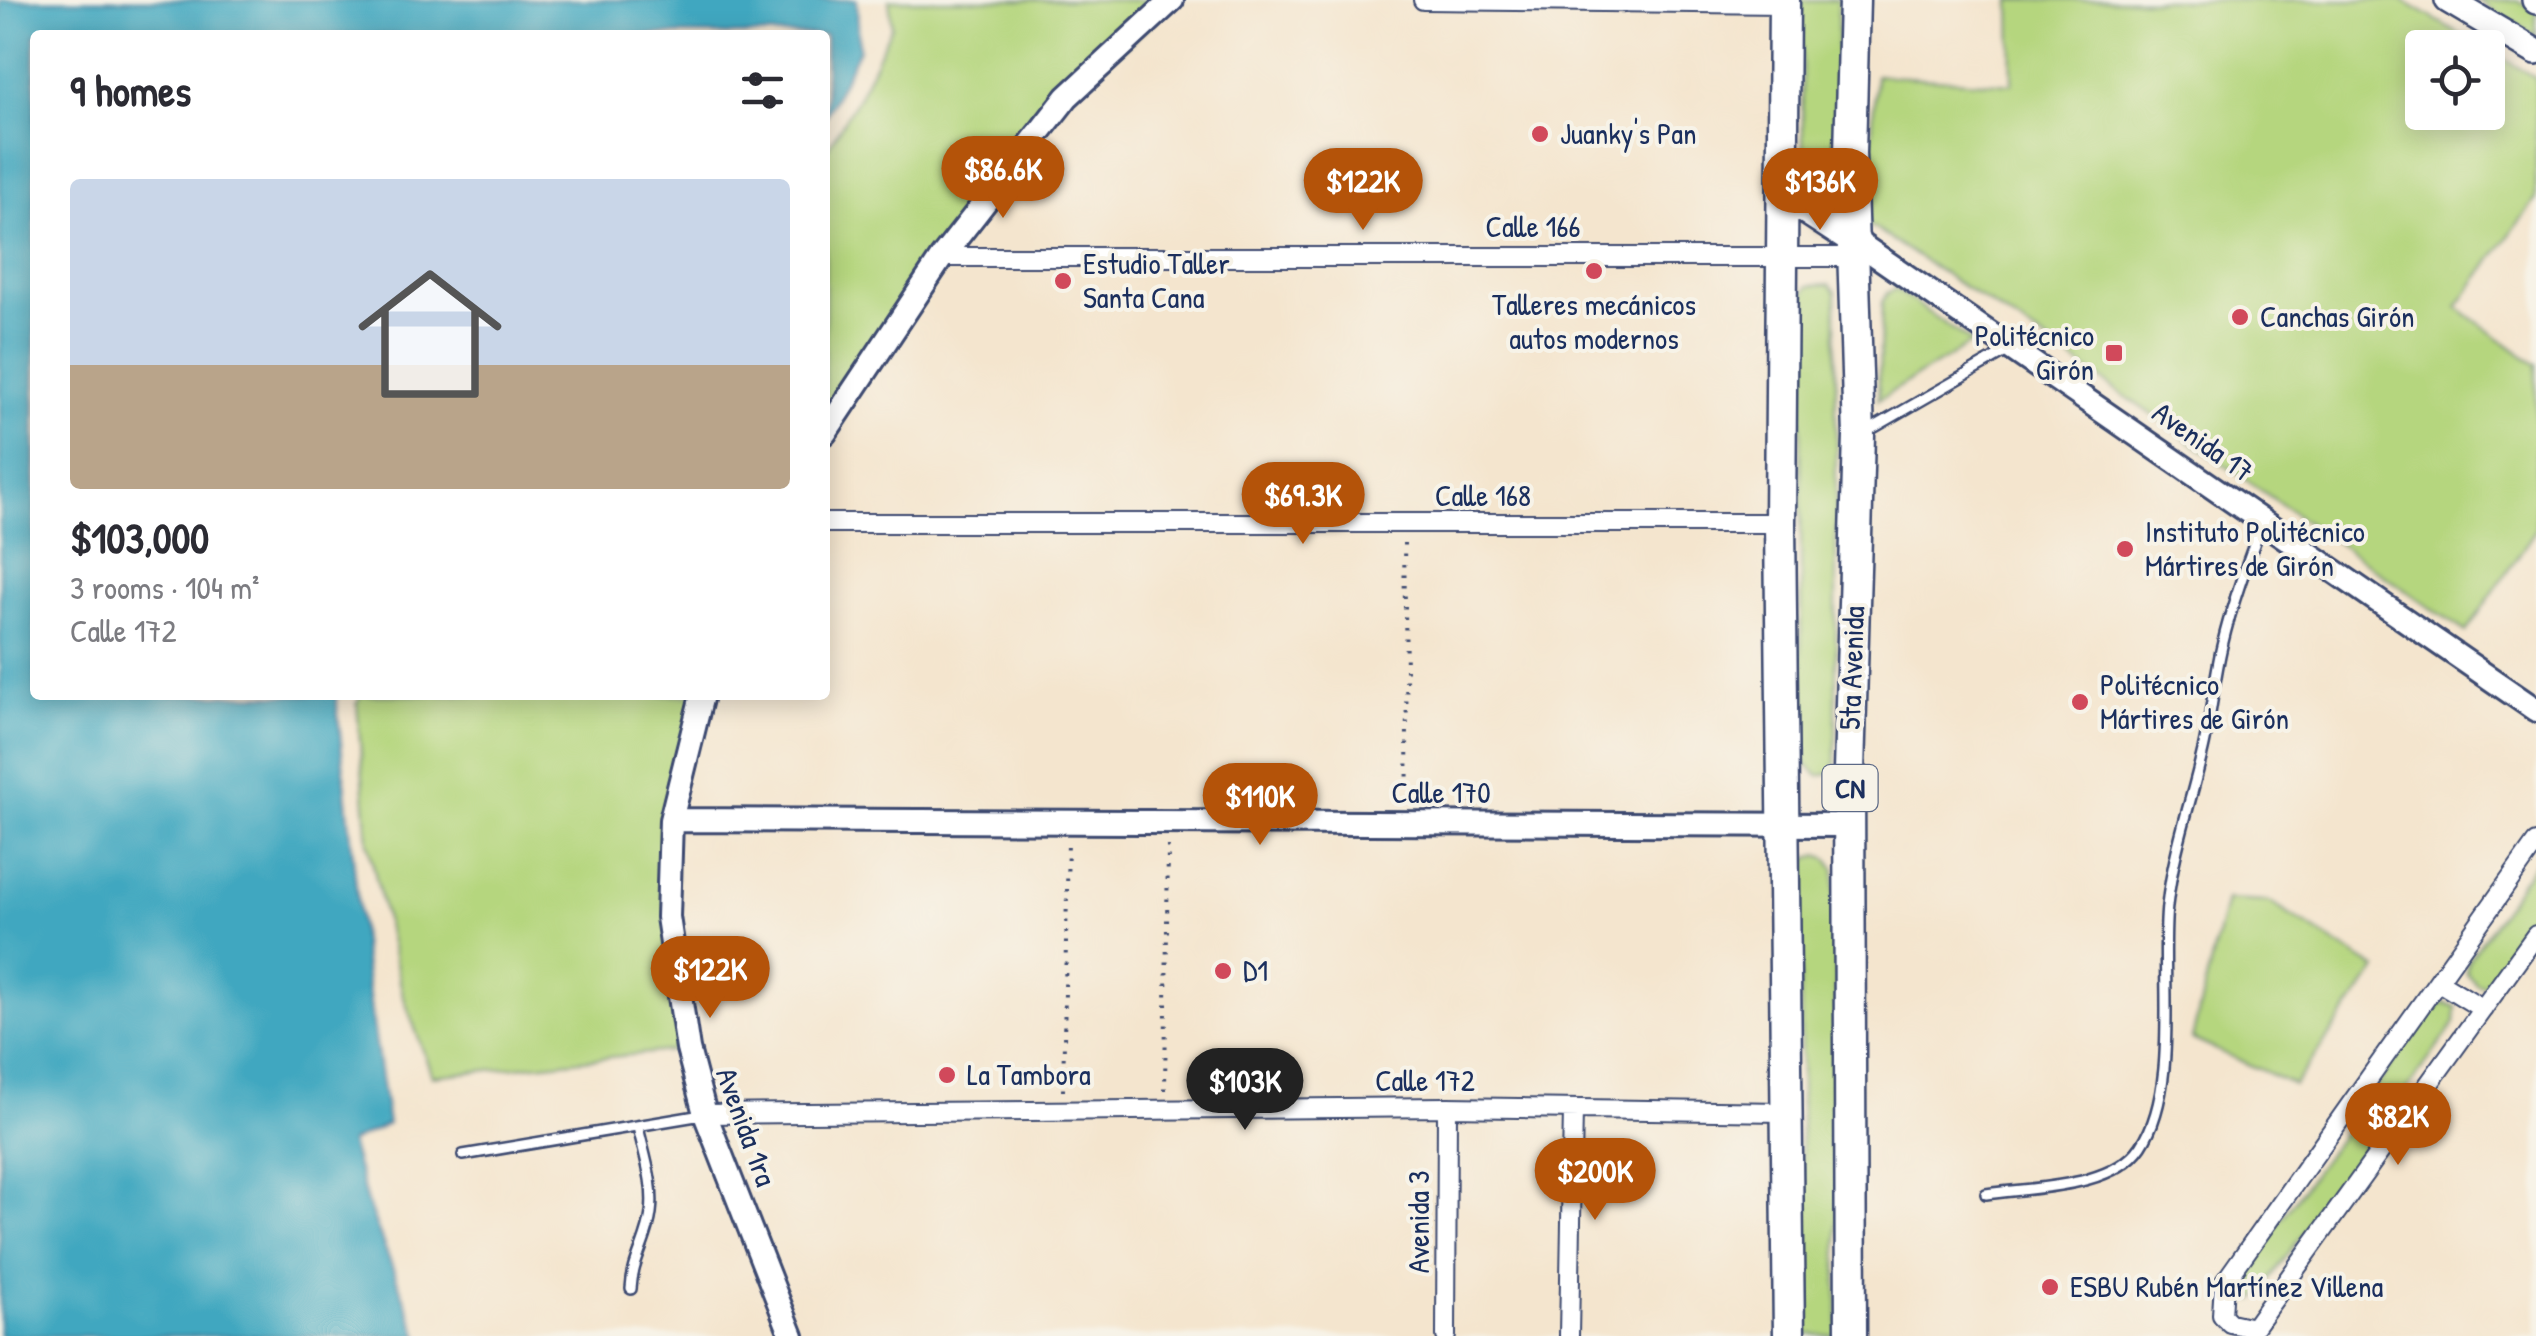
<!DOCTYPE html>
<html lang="en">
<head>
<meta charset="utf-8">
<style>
	:root { --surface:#fff; --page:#f2f2f3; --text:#2b2b33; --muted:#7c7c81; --line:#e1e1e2; --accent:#b45309 }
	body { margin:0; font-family:"Patrick Hand",sans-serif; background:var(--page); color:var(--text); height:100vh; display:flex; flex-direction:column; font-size:38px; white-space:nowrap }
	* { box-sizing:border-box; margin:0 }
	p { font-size:32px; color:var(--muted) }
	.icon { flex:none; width:55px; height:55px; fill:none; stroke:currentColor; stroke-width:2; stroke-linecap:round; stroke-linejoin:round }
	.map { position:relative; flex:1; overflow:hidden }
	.panel { position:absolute; left:30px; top:30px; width:800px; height:670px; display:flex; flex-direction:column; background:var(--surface); border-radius:10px; box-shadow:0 5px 25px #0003 }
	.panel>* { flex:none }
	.fabs { position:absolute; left:2405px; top:30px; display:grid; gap:20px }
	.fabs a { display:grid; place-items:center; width:100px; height:100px; border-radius:10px; background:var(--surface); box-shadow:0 5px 25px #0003; font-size:50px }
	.price { position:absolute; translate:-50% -85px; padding:0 22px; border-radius:35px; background:var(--accent); color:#fff; font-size:32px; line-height:65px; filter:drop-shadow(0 2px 5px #0008) }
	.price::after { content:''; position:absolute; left:50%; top:60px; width:30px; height:22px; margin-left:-15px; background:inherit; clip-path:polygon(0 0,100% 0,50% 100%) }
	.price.active { background:#222; color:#fff }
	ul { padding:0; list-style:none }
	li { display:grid; align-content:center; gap:20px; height:530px; padding:0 40px }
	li+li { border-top:2px solid var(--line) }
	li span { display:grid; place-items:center; height:310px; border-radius:10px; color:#555 }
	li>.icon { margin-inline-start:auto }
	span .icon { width:180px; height:180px; fill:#fffc; stroke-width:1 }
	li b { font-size:42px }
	h2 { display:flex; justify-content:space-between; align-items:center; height:120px; padding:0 40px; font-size:42px }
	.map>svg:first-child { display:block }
	.green { fill:#b5d67e; stroke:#68826e; stroke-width:2.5 }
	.water { fill:#40a7c0; stroke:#2e6b8f; stroke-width:2.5 }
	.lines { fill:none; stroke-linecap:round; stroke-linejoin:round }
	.service-casing { stroke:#3c4a6f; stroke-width:14 }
	.minor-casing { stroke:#3c4a6f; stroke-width:22 }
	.tertiary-casing { stroke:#3c4a6f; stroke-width:28 }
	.secondary-casing { stroke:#3c4a6f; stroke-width:30 }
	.trunk-casing { stroke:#3c4a6f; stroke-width:35 }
	.path { stroke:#3c4a6f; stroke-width:4; stroke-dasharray:2.5 8; stroke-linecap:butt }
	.service { stroke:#fff; stroke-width:9 }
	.minor { stroke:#fff; stroke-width:18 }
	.tertiary { stroke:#fff; stroke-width:22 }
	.secondary { stroke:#fff; stroke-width:25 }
	.trunk { stroke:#fff; stroke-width:30 }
	.poi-dot { fill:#d1495b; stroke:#f7f3e8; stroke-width:4 }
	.labels { text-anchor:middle; stroke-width:8; stroke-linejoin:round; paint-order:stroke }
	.shield { fill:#f7f3e8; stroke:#5d6a87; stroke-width:2.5 }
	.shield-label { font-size:28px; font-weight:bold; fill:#1b2f5e }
	.poi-label { font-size:30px; fill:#1b2f5e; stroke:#f7f3e8; text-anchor:start }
	.street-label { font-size:30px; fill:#1b2f5e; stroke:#f7f3e8 }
</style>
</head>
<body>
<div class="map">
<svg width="2536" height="1336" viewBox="0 0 2536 1336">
	<rect width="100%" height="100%" fill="#f7f3e8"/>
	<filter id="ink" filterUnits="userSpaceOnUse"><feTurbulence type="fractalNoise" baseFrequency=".01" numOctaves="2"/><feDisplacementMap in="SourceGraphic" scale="20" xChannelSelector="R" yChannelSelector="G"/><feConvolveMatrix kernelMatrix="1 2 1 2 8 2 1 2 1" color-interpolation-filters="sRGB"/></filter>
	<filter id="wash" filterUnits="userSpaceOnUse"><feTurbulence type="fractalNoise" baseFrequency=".0048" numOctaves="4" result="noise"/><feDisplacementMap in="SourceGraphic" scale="40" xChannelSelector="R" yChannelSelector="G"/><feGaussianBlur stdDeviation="2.25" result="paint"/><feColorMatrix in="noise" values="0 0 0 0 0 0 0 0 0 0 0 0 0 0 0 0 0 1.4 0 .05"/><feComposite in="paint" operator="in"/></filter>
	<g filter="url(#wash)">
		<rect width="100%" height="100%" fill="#f4e5ce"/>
		<path class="green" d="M889,0H1178L1067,97L825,433V152L859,96L892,26Z
			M1801,0H1838L1836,136L1830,159L1818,163L1808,159L1803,145Z
			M2011,0H2401L2483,47L2422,48V112H2488V50L2536,78V199L2457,307L2536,365V529L2466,632L2025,327L1866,223L1876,75L2012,84Z
			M2477,0H2517L2536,11V36Z
			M1830,285L1836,292V762L1832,773L1819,776L1804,763L1801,742V299L1808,286Z
			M1896,289L1972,343L1878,400L1882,302L1887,293Z
			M361,695H702L671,820L688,1049L432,1076L403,995L368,843L357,703Z
			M1819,855L1827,858L1835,870L1838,1336L1802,1334L1800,875L1809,858Z
			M2536,861V911L2485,985L2477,984L2466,972L2468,961Z
			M2226,900L2269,902L2377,969L2294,1085L2192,1039Z
			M2445,1003L2456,1007L2455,1023L2255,1300H2239L2235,1284L2433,1007Z"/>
		<path class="water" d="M0,0H857L859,49L825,117V35H35V695H336L365,970L388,1124L350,1142L367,1202L419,1336H0Z"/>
	</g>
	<g filter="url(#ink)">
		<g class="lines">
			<defs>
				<path id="service" d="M1866,432L2009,350
					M463,1155L702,1115
					M1986,1194C2032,1187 2112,1189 2141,1146C2180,1088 2160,973 2167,906C2173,852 2191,802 2203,750C2211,716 2214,680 2222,646C2232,603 2247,563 2262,523
					M631,1289C632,1261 648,1240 651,1213C655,1185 644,1154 638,1127"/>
				<path id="minor" d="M1423,0L1784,4
					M942,257H1856
					M825,523H1780
					M2536,843L2224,1283L2222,1315L2230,1323L2253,1328L2536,935
					M2439,982L2483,1009
					M705,1114L1447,1107L1784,1112
					M1446,1336L1447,1107
					M1569,1336L1573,1109"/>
				<path id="tertiary" d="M1854,240L2536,710
					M825,433L942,257L1067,97L1172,0
					M702,695L671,820L668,917L688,1049L705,1114L792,1336
					M671,820L1850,825"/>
				<path id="secondary" d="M2448,0L2536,52
					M2535,0L2536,1"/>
				<path id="trunk" d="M1784,0L1780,523L1789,1336
					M1799,172L1805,208L1854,240
					M1851,1336L1849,771L1859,436L1850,153L1854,0"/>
			</defs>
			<use href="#service" class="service-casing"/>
			<use href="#minor" class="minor-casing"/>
			<use href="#tertiary" class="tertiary-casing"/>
			<use href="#secondary" class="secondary-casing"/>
			<use href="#trunk" class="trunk-casing"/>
			<path class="path" d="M1404,543L1408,803
				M1165,1090L1168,844
				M1063,1091L1068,841"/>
			<use href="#service" class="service"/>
			<use href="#minor" class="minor"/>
			<use href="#tertiary" class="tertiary"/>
			<use href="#secondary" class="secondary"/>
			<use href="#trunk" class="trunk"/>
		</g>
	</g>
	<g class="poi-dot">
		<circle cx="1540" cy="134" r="10"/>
		<circle cx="1594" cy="271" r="10"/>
		<circle cx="1063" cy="281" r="10"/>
		<circle cx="2240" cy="317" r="10"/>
		<rect x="2104" y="343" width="20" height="20" rx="5"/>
		<circle cx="2125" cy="549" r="10"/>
		<circle cx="2080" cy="702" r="10"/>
		<circle cx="1223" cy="971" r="10"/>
		<circle cx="947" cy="1075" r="10"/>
		<circle cx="2050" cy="1287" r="10"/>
	</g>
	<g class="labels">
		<rect class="shield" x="1822.5" y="765" width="55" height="46" rx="8"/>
		<g class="shield-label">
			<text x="1850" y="798">CN</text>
		</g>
		<g class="poi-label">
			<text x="1560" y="144">Juanky's Pan</text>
			<text x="1083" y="274">Estudio Taller<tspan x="1083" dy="34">Santa Cana</tspan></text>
			<text x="1594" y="315" text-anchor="middle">Talleres mecánicos<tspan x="1594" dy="34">autos modernos</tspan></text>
			<text x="2260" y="327">Canchas Girón</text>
			<text x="2094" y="346" text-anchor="end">Politécnico<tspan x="2094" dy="34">Girón</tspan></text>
			<text x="2145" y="542">Instituto Politécnico<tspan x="2145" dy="34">Mártires de Girón</tspan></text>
			<text x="2100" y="695">Politécnico<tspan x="2100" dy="34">Mártires de Girón</tspan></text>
			<text x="1243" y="981">D1</text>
			<text x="967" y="1085">La Tambora</text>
			<text x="2070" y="1297">ESBU Rubén Martínez Villena</text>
		</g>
		<g class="street-label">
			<text x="1533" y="237">Calle 166</text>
			<text transform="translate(2203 442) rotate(35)" y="10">Avenida 17</text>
			<text x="1483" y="506">Calle 168</text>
			<text transform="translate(1852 668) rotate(-88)" y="10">5ta Avenida</text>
			<text x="1441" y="803">Calle 170</text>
			<text x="1425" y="1091">Calle 172</text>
			<text transform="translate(746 1127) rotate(70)" y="10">Avenida 1ra</text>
			<text transform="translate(1419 1222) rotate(-90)" y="10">Avenida 3</text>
		</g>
	</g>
</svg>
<div class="fabs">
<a><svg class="icon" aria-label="locate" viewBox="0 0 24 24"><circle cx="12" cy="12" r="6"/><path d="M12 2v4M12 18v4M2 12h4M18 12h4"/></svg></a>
</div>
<b class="price" style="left:1003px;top:221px">$86.6K</b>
<b class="price" style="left:1363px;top:233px">$122K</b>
<b class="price" style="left:1820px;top:233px">$136K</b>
<b class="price" style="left:1303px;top:547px">$69.3K</b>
<b class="price" style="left:1260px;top:848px">$110K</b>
<b class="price" style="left:710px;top:1021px">$122K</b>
<b class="price active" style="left:1245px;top:1133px">$103K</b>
<b class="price" style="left:2398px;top:1168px">$82K</b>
<b class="price" style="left:1595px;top:1223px">$200K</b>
<section class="panel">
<h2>9 homes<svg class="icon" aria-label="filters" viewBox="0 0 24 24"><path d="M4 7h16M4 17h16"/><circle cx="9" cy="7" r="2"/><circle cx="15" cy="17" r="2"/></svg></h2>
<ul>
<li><span style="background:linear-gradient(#c9d6e8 60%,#b9a48a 0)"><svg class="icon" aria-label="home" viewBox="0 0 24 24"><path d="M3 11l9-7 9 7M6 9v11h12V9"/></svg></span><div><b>$103,000</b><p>3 rooms · 104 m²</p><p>Calle 172</p></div></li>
</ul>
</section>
</div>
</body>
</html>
